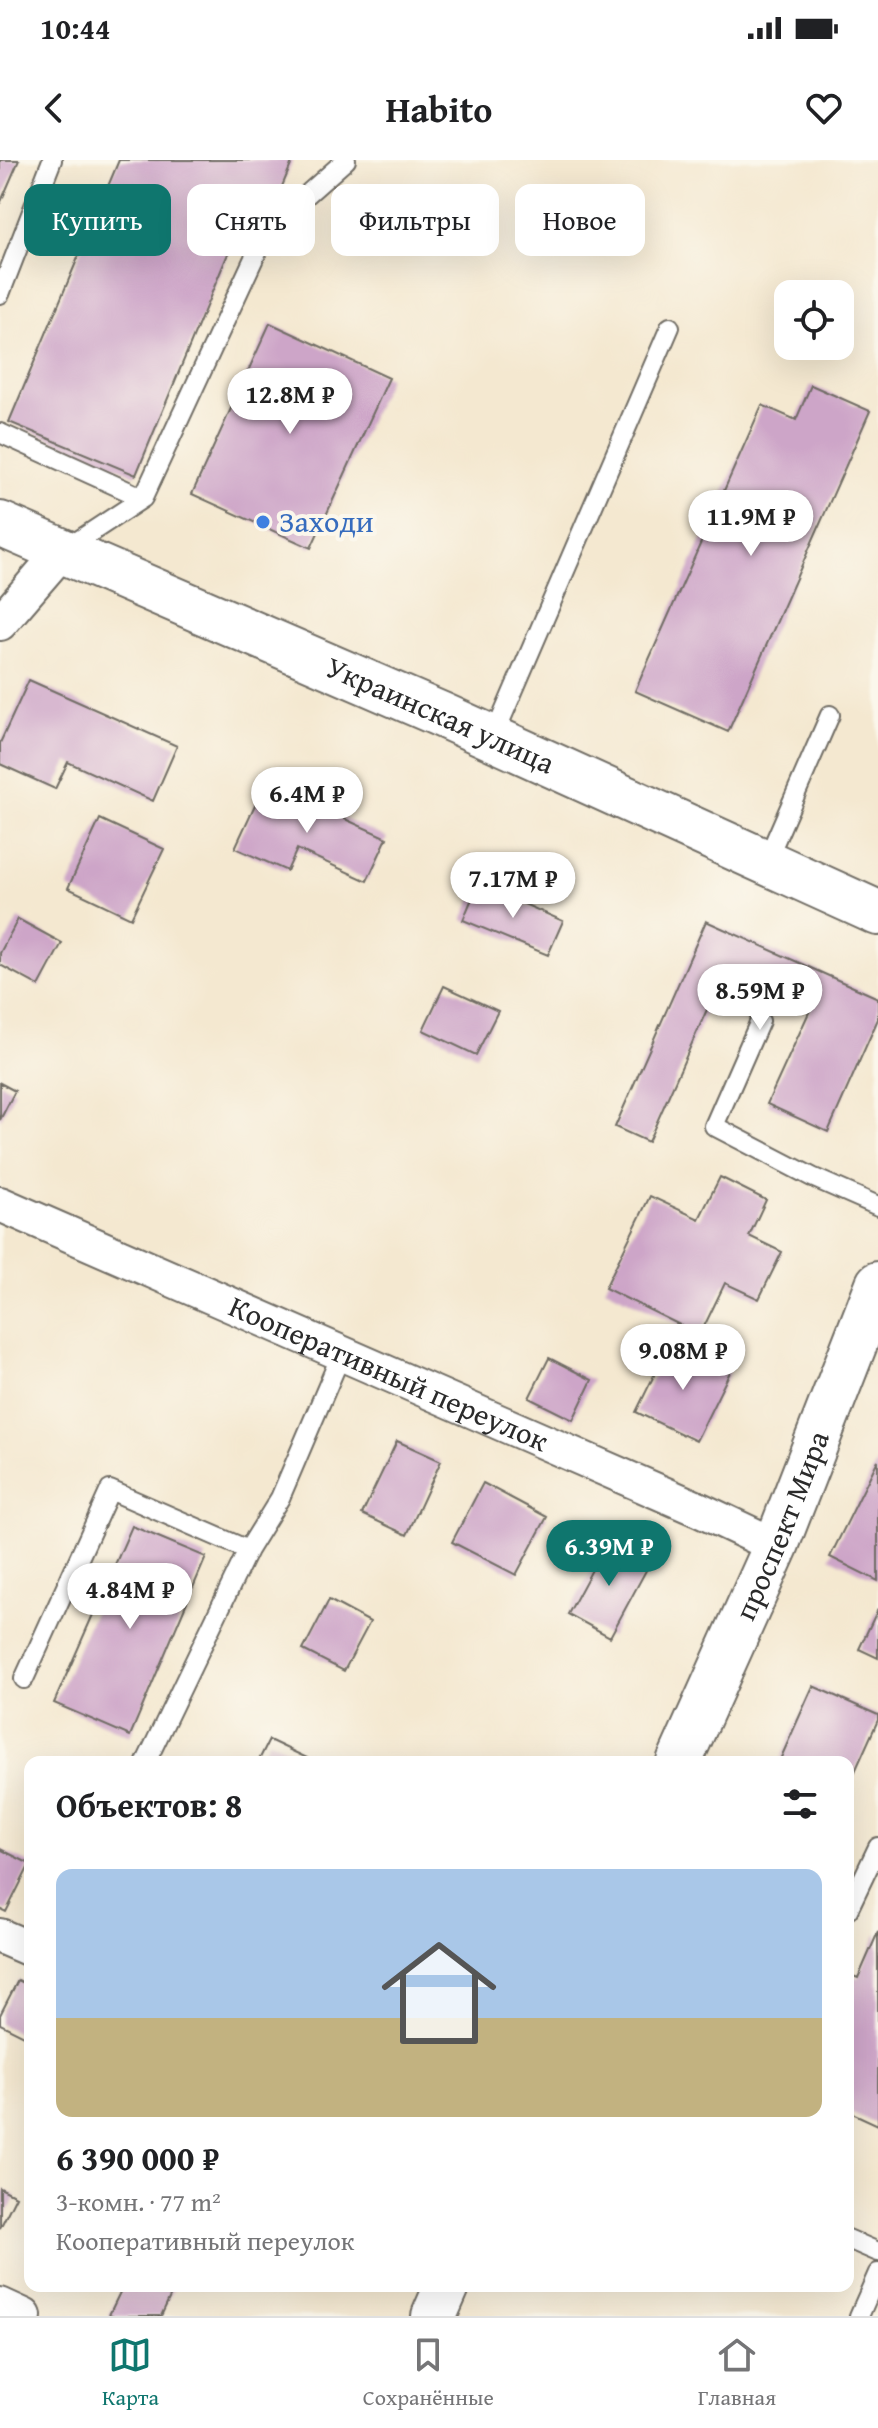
<!DOCTYPE html>
<html lang="ru">
<head>
<meta charset="utf-8">
<style>
	:root { --surface:#fff; --page:#f6f6f6; --text:#202124; --muted:#757577; --line:#e0e0e0; --accent:#0f766e }
	body { margin:0; font-family:"Gentium Book Plus",serif; background:var(--page); color:var(--text); height:100vh; display:flex; flex-direction:column; font-size:30px; white-space:nowrap }
	* { box-sizing:border-box; margin:0 }
	p { font-size:26px; color:var(--muted) }
	.icon { flex:none; width:44px; height:44px; fill:none; stroke:currentColor; stroke-width:2; stroke-linecap:round; stroke-linejoin:round }
	.map { position:relative; flex:1; overflow:hidden }
	.sheet { position:absolute; left:24px; top:1596px; width:830px; height:536px; display:flex; flex-direction:column; background:var(--surface); border-radius:16px; box-shadow:0 8px 32px #0002 }
	.sheet>* { flex:none }
	.top-card { position:absolute; left:24px; top:24px; width:830px; height:72px; display:flex; gap:16px }
	.tools { position:absolute; left:774px; top:120px; display:grid; gap:16px }
	.tools a { display:grid; place-items:center; width:80px; height:80px; border-radius:16px; background:var(--surface); box-shadow:0 8px 32px #0002; font-size:40px }
	.price { position:absolute; translate:-50% -68px; padding:0 18px; border-radius:28px; background:#fff; color:#222; font-size:26px; line-height:52px; filter:drop-shadow(0 2px 4px #0008) }
	.price::after { content:''; position:absolute; left:50%; top:48px; width:24px; height:18px; margin-left:-12px; background:inherit; clip-path:polygon(0 0,100% 0,50% 100%) }
	.price.selected { background:var(--accent); color:#fff }
	ul { padding:0; list-style:none }
	li { display:grid; align-content:center; gap:16px; height:424px; padding:0 32px }
	li+li { border-top:2px solid var(--line) }
	li span { display:grid; place-items:center; height:248px; border-radius:16px; color:#555 }
	li>.icon { margin-inline-start:auto }
	span .icon { width:144px; height:144px; fill:#fffc; stroke-width:1 }
	li b { font-size:34px }
	h2 { display:flex; justify-content:space-between; align-items:center; height:96px; padding:0 32px; font-size:34px }
	.pill { padding:0 28px; border-radius:16px; background:var(--surface); box-shadow:0 8px 32px #0002; font-size:28px; line-height:72px }
	.pill.selected { background:var(--accent); color:#fff }
	.status { display:flex; justify-content:space-between; align-items:center; height:56px; padding:0 40px; background:var(--surface); direction:ltr }
	.status svg { height:22px; fill:currentColor }
	header { display:flex; justify-content:space-between; align-items:center; height:104px; padding:0 32px; background:var(--surface); font-size:36px; font-weight:700 }
	.tabs { display:flex; justify-content:space-around; align-items:center; height:112px; border-top:2px solid var(--line); background:var(--surface); font-size:22px; color:var(--muted) }
	.tabs a { display:grid; justify-items:center; gap:4px }
	.tabs .selected { color:var(--accent) }
	.map>svg:first-child { display:block }
	.building { fill:#cda5c8 }
	.lines { fill:none; stroke-linecap:round; stroke-linejoin:round }
	.lane-casing { stroke:#716d65; stroke-width:22 }
	.street-casing { stroke:#716d65; stroke-width:38 }
	.secondary-casing { stroke:#716d65; stroke-width:48 }
	.primary-casing { stroke:#716d65; stroke-width:48 }
	.lane { stroke:#fff; stroke-width:18 }
	.street { stroke:#fff; stroke-width:34 }
	.secondary { stroke:#fff; stroke-width:44 }
	.primary { stroke:#fff; stroke-width:44 }
	.shop-dot { fill:#3f7fe0; stroke:#fbf7ec; stroke-width:3 }
	.labels { text-anchor:middle; stroke-width:8; stroke-linejoin:round; paint-order:stroke }
	.shop-label { font-size:30px; fill:#366cbe; stroke:#fbf7ec; text-anchor:start }
	.street-label { font-size:30px; fill:#2b2b2b; stroke:#fbf7ec }
</style>
</head>
<body>
<div class="status"><b>10:44</b><svg viewBox="0 0 49 12"><path d="M0 12V9h3v3zM5 12V6h3v6zM10 12V3h3v9zM15 12V0h3v12zM26 1h20v11H26zM47 4h2v5h-2z"/></svg></div>
<header><svg class="icon" aria-label="back" viewBox="0 0 24 24"><path d="M15 5l-7 7 7 7"/></svg>Habito<svg class="icon" aria-label="heart" viewBox="0 0 24 24"><path d="M12 20l-8-8c-3-5 5-10 8-4 3-6 11-1 8 4z"/></svg></header>
<div class="map">
<svg width="878" height="2156" viewBox="0 0 878 2156">
	<rect width="100%" height="100%" fill="#fbf7ec"/>
	<filter id="ink" filterUnits="userSpaceOnUse"><feTurbulence type="fractalNoise" baseFrequency=".0125" numOctaves="2"/><feDisplacementMap in="SourceGraphic" scale="16" xChannelSelector="R" yChannelSelector="G"/><feConvolveMatrix kernelMatrix="1 2 1 2 8 2 1 2 1" color-interpolation-filters="sRGB"/></filter>
	<filter id="wash" filterUnits="userSpaceOnUse"><feTurbulence type="fractalNoise" baseFrequency=".006" numOctaves="4" result="noise"/><feDisplacementMap in="SourceGraphic" scale="32" xChannelSelector="R" yChannelSelector="G"/><feGaussianBlur stdDeviation="1.8" result="paint"/><feColorMatrix in="noise" values="0 0 0 0 0 0 0 0 0 0 0 0 0 0 0 0 0 1.4 0 .05"/><feComposite in="paint" operator="in"/></filter>
	<g filter="url(#wash)">
		<rect width="100%" height="100%" fill="#f4e8d0"/>
		<g id="blocks">
			<path class="building" d="M0,0H19L0,44Z
				M119,0H293L276,41L254,31L136,315L9,262Z
				M270,163L389,218L311,388L192,334Z
				M811,225L870,251L728,572L635,531L762,245L796,260Z
				M29,520L177,586L153,641L68,602L55,629L0,604V583Z
				M265,623L387,678L367,721L297,689L287,711L235,688Z
				M100,659L164,689L131,758L68,728Z
				M478,724L563,761L548,795L463,760Z
				M18,759L62,783L39,826L0,805V793Z
				M706,761L878,838V859L828,972L767,944L811,848L725,809L648,982L615,967Z
				M444,826L498,851L476,895L423,870Z
				M0,923L15,931L0,960Z
				M720,1017L766,1040L749,1076L782,1092L759,1139L725,1123L700,1175L605,1128L650,1036L699,1059Z
				M670,1183L730,1212L696,1281L636,1252Z
				M549,1198L592,1220L573,1260L529,1238Z
				M397,1281L441,1301L407,1375L362,1354Z
				M878,1300V1421L830,1397Z
				M483,1323L547,1357L516,1415L452,1382Z
				M132,1366L206,1397L130,1576L54,1543Z
				M608,1380L650,1403L610,1477L568,1454Z
				M329,1440L370,1462L344,1511L303,1490Z
				M878,1449V1498L859,1489Z
				M813,1526L878,1555V1560L848,1627V1602H779Z
				M269,1580L307,1598L305,1602H258Z
				M0,1689L30,1704L6,1752L0,1749Z
				M878,1772V1965L848,1951V1814L858,1818Z
				M18,1820L30,1826V1879L0,1864V1855Z
				M0,2028L16,2036L0,2068Z
				M123,2126H175L161,2156H112L109,2155Z"/>
		</g>
	</g>
	<g filter="url(#ink)">
		<use href="#blocks" fill-opacity="0" stroke="#716d65" stroke-width="2"/>
		<g class="lines">
			<defs>
				<path id="lane" d="M0,134L52,0
					M0,273L143,338
					M64,390L143,338L267,70L346,0
					M493,578L670,167
					M766,702L830,555
					M760,861L714,966L812,1017L878,1046
					M24,1519L110,1330L248,1390L280,1338L341,1195
					M146,1602L248,1390
					M848,1750L878,1687
					M848,2079L878,2092
					M859,2156L878,2113"/>
				<g id="street">
					<path d="M0,463L62,391"/>
					<path id="s1" d="M0,1044L700,1350L776,1386"/>
					<path d="M0,1776L30,1789"/>
					<path d="M0,2145L24,2156"/>
				</g>
				<g id="secondary">
					<path id="s2" d="M0,364L442,555L878,753"/>
				</g>
				<g id="primary">
					<path id="s3" d="M679,1602L776,1386L878,1124"/>
					<path d="M434,2156L447,2126"/>
				</g>
			</defs>
			<use href="#lane" class="lane-casing"/>
			<use href="#street" class="street-casing"/>
			<use href="#secondary" class="secondary-casing"/>
			<use href="#primary" class="primary-casing"/>
			<use href="#lane" class="lane"/>
			<use href="#street" class="street"/>
			<use href="#secondary" class="secondary"/>
			<use href="#primary" class="primary"/>
		</g>
	</g>
	<circle class="shop-dot" cx="263" cy="362" r="8"/>
	<g class="labels">
		<g class="shop-label">
			<text x="279" y="372">Заходи</text>
		</g>
		<g class="street-label">
			<text dy="10" stroke="none"><textPath href="#s2" startOffset="480">Украинская улица</textPath></text>
			<text dy="10" stroke="none"><textPath href="#s1" startOffset="424">Кооперативный переулок</textPath></text>
			<text dy="10" stroke="none"><textPath href="#s3" startOffset="258">проспект Мира</textPath></text>
		</g>
	</g>
</svg>
<div class="tools">
<a><svg class="icon" aria-label="locate" viewBox="0 0 24 24"><circle cx="12" cy="12" r="6"/><path d="M12 2v4M12 18v4M2 12h4M18 12h4"/></svg></a>
</div>
<b class="price" style="left:290px;top:276px">12.8M ₽</b>
<b class="price" style="left:751px;top:398px">11.9M ₽</b>
<b class="price" style="left:307px;top:675px">6.4M ₽</b>
<b class="price" style="left:513px;top:760px">7.17M ₽</b>
<b class="price" style="left:760px;top:872px">8.59M ₽</b>
<b class="price" style="left:683px;top:1232px">9.08M ₽</b>
<b class="price selected" style="left:609px;top:1428px">6.39M ₽</b>
<b class="price" style="left:130px;top:1471px">4.84M ₽</b>
<div class="top-card">
<a class="pill selected">Купить</a>
<a class="pill">Снять</a>
<a class="pill">Фильтры</a>
<a class="pill">Новое</a>
</div>
<section class="sheet">
<h2>Объектов: 8<svg class="icon" aria-label="filters" viewBox="0 0 24 24"><path d="M4 7h16M4 17h16"/><circle cx="9" cy="7" r="2"/><circle cx="15" cy="17" r="2"/></svg></h2>
<ul>
<li><span style="background:linear-gradient(#a9c7e8 60%,#c2b280 0)"><svg class="icon" aria-label="home" viewBox="0 0 24 24"><path d="M3 11l9-7 9 7M6 9v11h12V9"/></svg></span><div><b>6 390 000 ₽</b><p>3-комн. · 77 m²</p><p>Кооперативный переулок</p></div></li>
</ul>
</section>
</div>
<nav class="tabs">
<a class="selected"><svg class="icon" aria-label="map" viewBox="0 0 24 24"><path d="M3 6l6-2 6 2 6-2v14l-6 2-6-2-6 2zM9 4v14M15 6v14"/></svg>Карта</a>
<a><svg class="icon" aria-label="saved" viewBox="0 0 24 24"><path d="M7 4h10v16l-5-4-5 4z"/></svg>Сохранённые</a>
<a><svg class="icon" aria-label="home" viewBox="0 0 24 24"><path d="M3 11l9-7 9 7M6 9v11h12V9"/></svg>Главная</a>
</nav>
</body>
</html>
